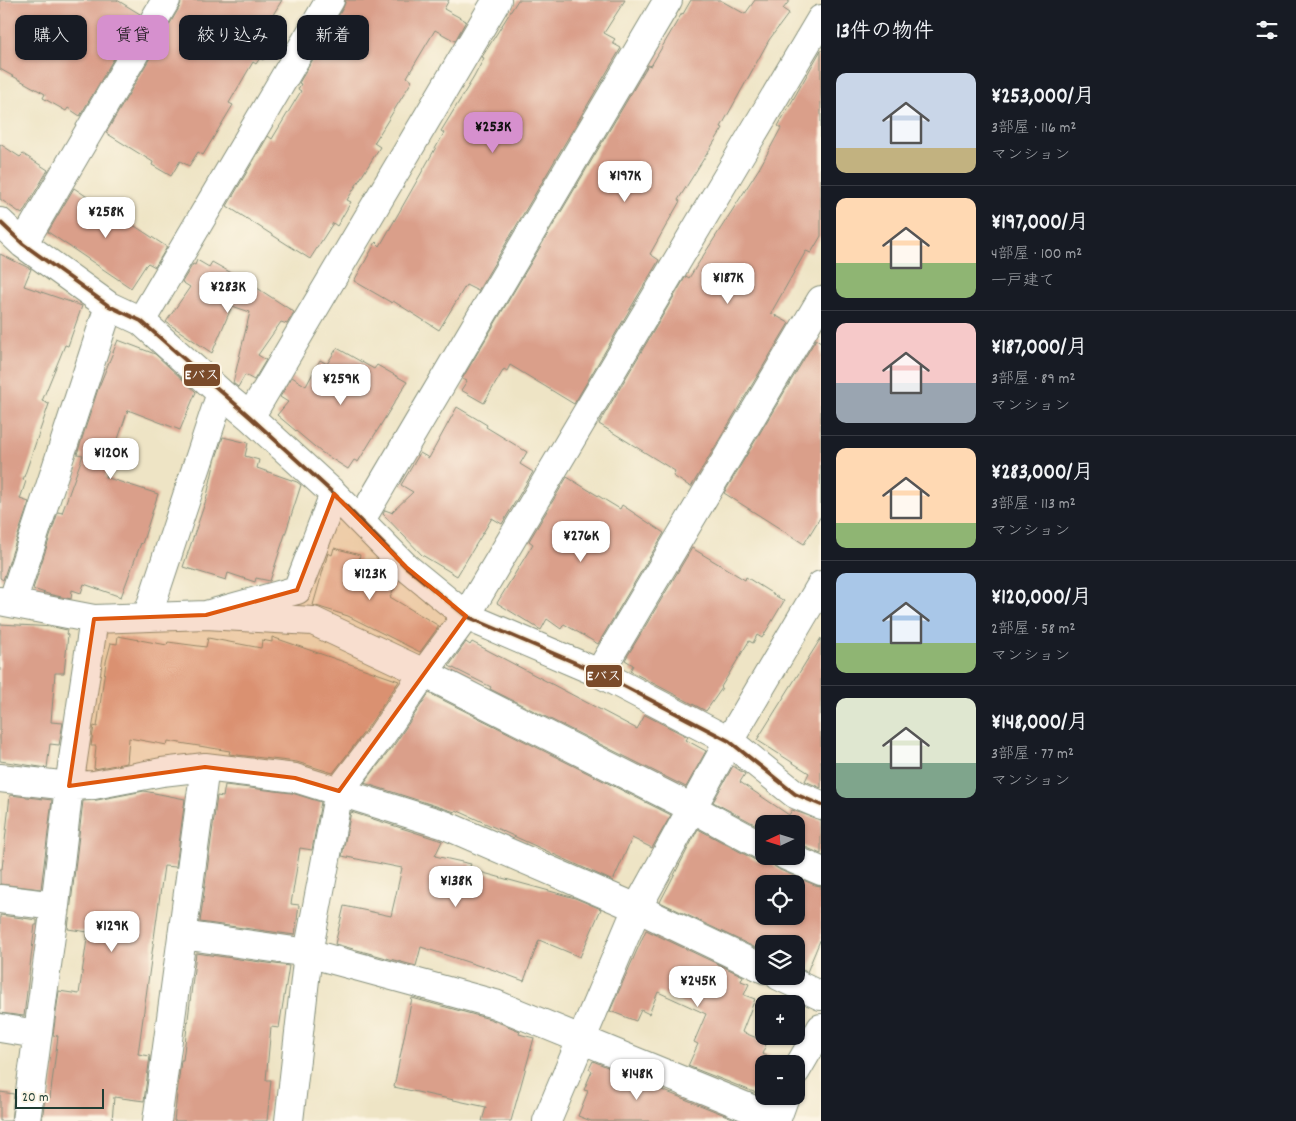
<!DOCTYPE html>
<html lang="ja">
<head>
<meta charset="utf-8">
<style>
	:root { --surface:#171b24; --page:#20242c; --text:#f1f3f6; --muted:#9ea1a6; --line:#363941; --accent:#d690ce }
	body { margin:0; font-family:Dekko,"Klee One",sans-serif; background:var(--page); color:var(--text); height:100vh; display:flex; flex-direction:column; font-size:19px; white-space:nowrap }
	* { box-sizing:border-box; margin:0 }
	p { font-size:16px; color:var(--muted) }
	.icon { flex:none; width:28px; height:28px; fill:none; stroke:currentColor; stroke-width:2; stroke-linecap:round; stroke-linejoin:round }
	.map { position:relative; flex:1; overflow:hidden }
	.sheet { display:flex; flex-direction:column; background:var(--surface); width:475px }
	.sheet>* { flex:none }
	.hud { position:absolute; left:15px; top:15px; width:475px; height:45px; display:flex; gap:10px }
	.needle { width:32px; rotate:266deg }
	.tools { position:absolute; left:755px; top:815px; display:grid; gap:10px }
	.tools a { display:grid; place-items:center; width:50px; height:50px; border-radius:10px; background:var(--surface); box-shadow:0 1px 4px #0004; font-size:25px }
	.scale { position:absolute; left:15px; bottom:12px; width:89px; box-sizing:border-box; padding-left:5px; border:2px solid #1f3d34; border-top:0; font-size:14px; line-height:18px; white-space:nowrap; color:#1f3d34; -webkit-text-stroke:4px #fcf5e5; paint-order:stroke }
	.price { position:absolute; translate:-50% -42px; padding:0 11px; border-radius:10px; background:#fff; color:#222; font-size:16px; line-height:32px; filter:drop-shadow(0 1px 2px #0008) }
	.price::after { content:''; position:absolute; left:50%; top:30px; width:15px; height:11px; margin-left:-8px; background:inherit; clip-path:polygon(0 0,100% 0,50% 100%) }
	.price.current { background:var(--accent); color:#111 }
	ul { padding:0; list-style:none }
	li { display:flex; align-items:center; gap:15px; height:125px; padding:0 15px }
	li+li { border-top:1px solid var(--line) }
	li span { display:grid; place-items:center; flex:none; width:140px; height:100px; border-radius:10px; color:#555 }
	li>.icon { margin-inline-start:auto }
	span .icon { width:60px; height:60px; fill:#fffc; stroke-width:1 }
	li b { font-size:21px }
	h2 { display:flex; justify-content:space-between; align-items:center; height:60px; padding:0 15px; font-size:21px }
	.chip { padding:0 18px; border-radius:10px; background:var(--surface); box-shadow:0 1px 4px #0004; font-size:18px; line-height:45px }
	.chip.current { background:var(--accent); color:#111 }
	main { display:flex; flex:1; min-height:0 }
	.map>svg:first-child { display:block }
	.building { fill:#da9f8a; fill-rule:evenodd }
	.lines { fill:none; stroke-linecap:round; stroke-linejoin:round }
	.minor-casing { stroke:#86907c; stroke-width:30 }
	.minor { stroke:#fff; stroke-width:28 }
	.bus-1-casing { stroke:#fcf5e5; stroke-width:8 }
	.bus-1 { stroke:#7a4b2a; stroke-width:4 }
	.marked { fill:#de580e; fill-opacity:0.2; stroke:#de580e; stroke-width:4; stroke-linejoin:round }
	.line-badge { stroke:#fcf5e5; stroke-width:2 }
	.badge-label { font-size:14px; text-anchor:middle; font-weight:bold; fill:#fff }
</style>
</head>
<body>
<main>
<div class="map">
<svg width="821" height="1121" viewBox="0 0 821 1121">
	<rect width="100%" height="100%" fill="#fcf5e5"/>
	<filter id="ink" filterUnits="userSpaceOnUse"><feTurbulence type="fractalNoise" baseFrequency=".02" numOctaves="2"/><feDisplacementMap in="SourceGraphic" scale="10" xChannelSelector="R" yChannelSelector="G"/><feConvolveMatrix kernelMatrix="1 2 1 2 8 2 1 2 1" color-interpolation-filters="sRGB"/></filter>
	<filter id="wash" filterUnits="userSpaceOnUse"><feTurbulence type="fractalNoise" baseFrequency=".0096" numOctaves="4" result="noise"/><feDisplacementMap in="SourceGraphic" scale="20" xChannelSelector="R" yChannelSelector="G"/><feGaussianBlur stdDeviation="1.12" result="paint"/><feColorMatrix in="noise" values="0 0 0 0 0 0 0 0 0 0 0 0 0 0 0 0 0 1.4 0 .05"/><feComposite in="paint" operator="in"/></filter>
	<g filter="url(#wash)">
		<rect width="100%" height="100%" fill="#eee4c5"/>
		<g id="blocks">
			<path class="building" d="M0,0H117L140,14L80,116L68,108L66,111L43,98L45,94L0,69Z
				M182,0H282L262,33L275,41L263,60L260,58L256,64L253,62L229,103L233,105L203,155L198,152L189,166L180,161L171,176L152,165L153,162L106,133L179,8Z
				M346,0H449L444,9L466,21L455,41L435,30L407,77L412,81L374,143L380,147L347,200L351,202L337,226L333,223L310,259L227,206L268,136L272,139L301,91L298,89L301,84L299,83L343,8Z
				M518,0H625L604,33L615,39L612,43L621,48L478,291L466,285L439,330L393,301L392,303L354,281L376,242L380,246L444,133L441,131L474,77L484,58L482,57Z
				M691,0H720L745,14L755,0H790L783,9L789,13L769,40L721,127L723,128L678,200L680,201L650,254L659,260L574,404L510,365L507,371L504,369L484,403L461,390L467,381L462,379L648,65L651,66L682,13L683,14Z
				M821,50V236L811,253L806,251L771,313L789,323L691,487L673,476L675,471L599,424L601,420L686,276L689,278L760,167L781,128L778,126Z
				M0,144L20,157L23,154L48,170L22,214L0,199Z
				M74,188L123,221L124,219L167,247L155,267L148,263L146,265L131,288L48,232Z
				M0,254L31,269L24,286L82,306L68,346L65,345L42,401L49,404L23,480L26,481L20,499L29,502L3,580L0,578Z
				M197,260L209,267L212,262L251,284L294,312L287,324L281,322L258,355L266,360L254,380L245,375L238,387L233,383L250,312L232,306L212,353L166,322L190,287L182,282L193,264L195,265Z
				M816,339L821,342V516L804,544L724,493Z
				M118,340L155,354L196,392L180,430L128,410L105,477L158,494L142,544L141,543L121,597L84,584L81,593L72,590L71,599L48,594L33,589L58,512L62,513L83,455L77,454L98,389Z
				M337,348L374,369L377,365L407,382L358,462L354,460L348,469L321,452L277,415L288,402L280,397L292,377L306,386L320,360L327,364Z
				M457,407L487,425L486,427L527,452L520,464L533,472L502,524L492,518L457,576L422,555L383,514L385,510L393,513L392,512L413,492L401,485L420,453L429,458Z
				M223,437L248,443L245,456L259,460L257,468L297,482L301,485L270,581L256,578L255,582L228,573L226,580L183,567L206,500L215,461Z
				M567,477L620,509L622,505L664,533L598,644L564,624L561,629L547,619L541,630L497,603L533,544L529,541Z
				M334,548L360,555L358,564L396,584L390,597L439,626L420,652L348,616L313,605L328,553L332,555Z
				M692,548L745,580L746,577L784,601L762,638L757,635L753,643L749,641L721,687L722,688L706,711L630,671L633,665L625,660Z
				M0,624L54,627L67,630L66,634L68,635L64,673H55L51,722L63,723L59,745L50,744L47,768L0,761Z
				M118,636L167,645L168,642L206,647L208,638L261,648L262,640L272,642V637L399,681L368,727L333,773L297,762L229,754L230,751L168,741L167,745L129,738L127,763L94,769L96,746H91L94,726L97,727L106,662L111,643L117,644Z
				M821,638V788L805,781L809,773L757,740Z
				M466,642L470,645L472,642L637,729L645,715L688,737L686,740L706,751L686,787L490,689L491,687L449,666Z
				M429,693L671,815L652,848L632,838L613,881L456,810L455,812L364,783L394,745Z
				M733,766L745,774L740,782L789,815L792,810L821,820V854L796,843V824H764V829L713,802Z
				M225,785L292,793L321,802L312,850L300,848L291,904L299,905L295,935L200,922L217,796L223,797Z
				M144,791L185,799L176,867L164,866L138,1054L150,1056L144,1101L114,1097L112,1121H42L45,1097L50,1098L58,1036L53,1035L59,991L79,994L88,932L68,929L83,801L97,800Z
				M10,795L52,800L41,889L0,884V869H2Z
				M351,812L442,841L435,856L471,864L469,869L575,898L601,909L580,957L539,940L524,981L483,966V967L421,947L416,966L335,944L344,906L391,916L402,868L342,856Z
				M698,829L757,861L764,863L772,861L774,866L780,870L815,885L821,886V938L807,972L796,967V944H758L756,948L660,902ZM764,884H796V916H764Z
				M0,915L37,920V925H35L24,1016L0,1013Z
				M646,930L743,976L741,981L749,984L744,995L755,999L742,1032L767,1042L762,1054L773,1058L771,1064H764V1096L688,1066L698,1044L694,1042L706,1014L658,992L649,1014L641,1010L636,1021L610,1011Z
				M196,953L289,966L279,1028L271,1027L266,1080H271L267,1121H174L181,1060H183Z
				M412,998L490,1019L520,1031L519,1034L534,1038L511,1121H482L486,1107L394,1087Z
				M593,1061L624,1074V1075L740,1121H591L578,1116L588,1091L584,1090L592,1071L589,1069Z
				M0,1092L14,1094L11,1121H0Z"/>
		</g>
	</g>
	<g filter="url(#ink)">
		<use href="#blocks" fill-opacity="0" stroke="#86907c" stroke-width="1"/>
		<g class="lines">
			<defs>
				<path id="minor" d="M0,222L23,244L109,306L141,321L221,393L250,417L334,494L406,567L466,616L599,673L729,741L795,794L821,805
					M23,244L166,0
					M141,321L330,0
					M250,417L497,0
					M361,520L668,0
					M0,601L94,619L206,615L297,590L334,494
					M12,603L109,306
					M206,615L313,621L424,673L692,808L764,847
					M147,617L221,393
					M599,673L821,300
					M0,778L69,786L94,785L162,772L205,767L295,778L445,825L637,908L764,969
					M786,856L821,871
					M0,899L55,906
					M182,935L308,953L495,1004L776,1119
					M779,976L821,996
					M0,1028L37,1034
					M796,1071L821,1028
					M26,1121L55,906L69,786L94,619
					M157,1121L205,767
					M289,1121L308,953L339,791L381,736L424,673L466,616L821,19
					M547,1121L637,908L729,741L821,585
					M776,1121L785,1096"/>
			</defs>
			<use href="#minor" class="minor-casing"/>
			<use href="#minor" class="minor"/>
			<defs>
				<path id="bus-1" d="M0,222L23,244L109,306L141,321L250,417L334,494L406,567L466,616L599,673L729,741L795,794L821,805"/>
			</defs>
			<use href="#bus-1" class="bus-1-casing"/>
			<use href="#bus-1" class="bus-1"/>
		</g>
	</g>
	<path class="marked" d="M334,494L406,567L466,616L339,791L295,778L205,767L69,786L94,619L206,615L297,590Z"/>
	<g class="line-badge">
		<rect x="183" y="363" width="38" height="24" rx="5" fill="#7a4b2a"/>
		<rect x="585" y="664" width="38" height="24" rx="5" fill="#7a4b2a"/>
	</g>
	<g class="badge-label">
		<text x="202" y="379">Eバス</text>
		<text x="604" y="680">Eバス</text>
	</g>
</svg>
<div class="tools">
<a><svg class="needle" viewBox="-14 -14 28 28"><path d="M0-13l5 13h-10z" fill="#e53935"/><path d="M0 13l5-13h-10z" fill="#9ea1a6"/></svg></a>
<a><svg class="icon" aria-label="locate" viewBox="0 0 24 24"><circle cx="12" cy="12" r="6"/><path d="M12 2v4M12 18v4M2 12h4M18 12h4"/></svg></a>
<a><svg class="icon" aria-label="layers" viewBox="0 0 24 24"><path d="M12 4l9 5-9 5-9-5zM3 14l9 5 9-5"/></svg></a>
<a>+</a>
<a>−</a>
</div>
<div class="scale">20 m</div>
<b class="price current" style="left:493px;top:154px">¥253K</b>
<b class="price" style="left:625px;top:203px">¥197K</b>
<b class="price" style="left:106px;top:239px">¥258K</b>
<b class="price" style="left:728px;top:305px">¥187K</b>
<b class="price" style="left:228px;top:314px">¥283K</b>
<b class="price" style="left:341px;top:406px">¥259K</b>
<b class="price" style="left:111px;top:480px">¥120K</b>
<b class="price" style="left:581px;top:563px">¥276K</b>
<b class="price" style="left:370px;top:601px">¥123K</b>
<b class="price" style="left:456px;top:908px">¥138K</b>
<b class="price" style="left:112px;top:953px">¥129K</b>
<b class="price" style="left:698px;top:1008px">¥245K</b>
<b class="price" style="left:637px;top:1101px">¥148K</b>
<div class="hud">
<a class="chip">購入</a>
<a class="chip current">賃貸</a>
<a class="chip">絞り込み</a>
<a class="chip">新着</a>
</div>
</div>
<section class="sheet">
<h2>13件の物件<svg class="icon" aria-label="filters" viewBox="0 0 24 24"><path d="M4 7h16M4 17h16"/><circle cx="9" cy="7" r="2"/><circle cx="15" cy="17" r="2"/></svg></h2>
<ul>
<li><span style="background:linear-gradient(#c9d6e8 75%,#c2b280 0)"><svg class="icon" aria-label="home" viewBox="0 0 24 24"><path d="M3 11l9-7 9 7M6 9v11h12V9"/></svg></span><div><b>¥253,000/月</b><p>3部屋 · 116 m²</p><p>マンション</p></div></li>
<li><span style="background:linear-gradient(#ffd9b3 65%,#8fb573 0)"><svg class="icon" aria-label="home" viewBox="0 0 24 24"><path d="M3 11l9-7 9 7M6 9v11h12V9"/></svg></span><div><b>¥197,000/月</b><p>4部屋 · 100 m²</p><p>一戸建て</p></div></li>
<li><span style="background:linear-gradient(#f6c9c9 60%,#9aa5b1 0)"><svg class="icon" aria-label="home" viewBox="0 0 24 24"><path d="M3 11l9-7 9 7M6 9v11h12V9"/></svg></span><div><b>¥187,000/月</b><p>3部屋 · 89 m²</p><p>マンション</p></div></li>
<li><span style="background:linear-gradient(#ffd9b3 75%,#8fb573 0)"><svg class="icon" aria-label="home" viewBox="0 0 24 24"><path d="M3 11l9-7 9 7M6 9v11h12V9"/></svg></span><div><b>¥283,000/月</b><p>3部屋 · 113 m²</p><p>マンション</p></div></li>
<li><span style="background:linear-gradient(#a9c7e8 70%,#8fb573 0)"><svg class="icon" aria-label="home" viewBox="0 0 24 24"><path d="M3 11l9-7 9 7M6 9v11h12V9"/></svg></span><div><b>¥120,000/月</b><p>2部屋 · 58 m²</p><p>マンション</p></div></li>
<li><span style="background:linear-gradient(#dfe7d0 65%,#7fa58c 0)"><svg class="icon" aria-label="home" viewBox="0 0 24 24"><path d="M3 11l9-7 9 7M6 9v11h12V9"/></svg></span><div><b>¥148,000/月</b><p>3部屋 · 77 m²</p><p>マンション</p></div></li>
</ul>
</section>
</main>
</body>
</html>
